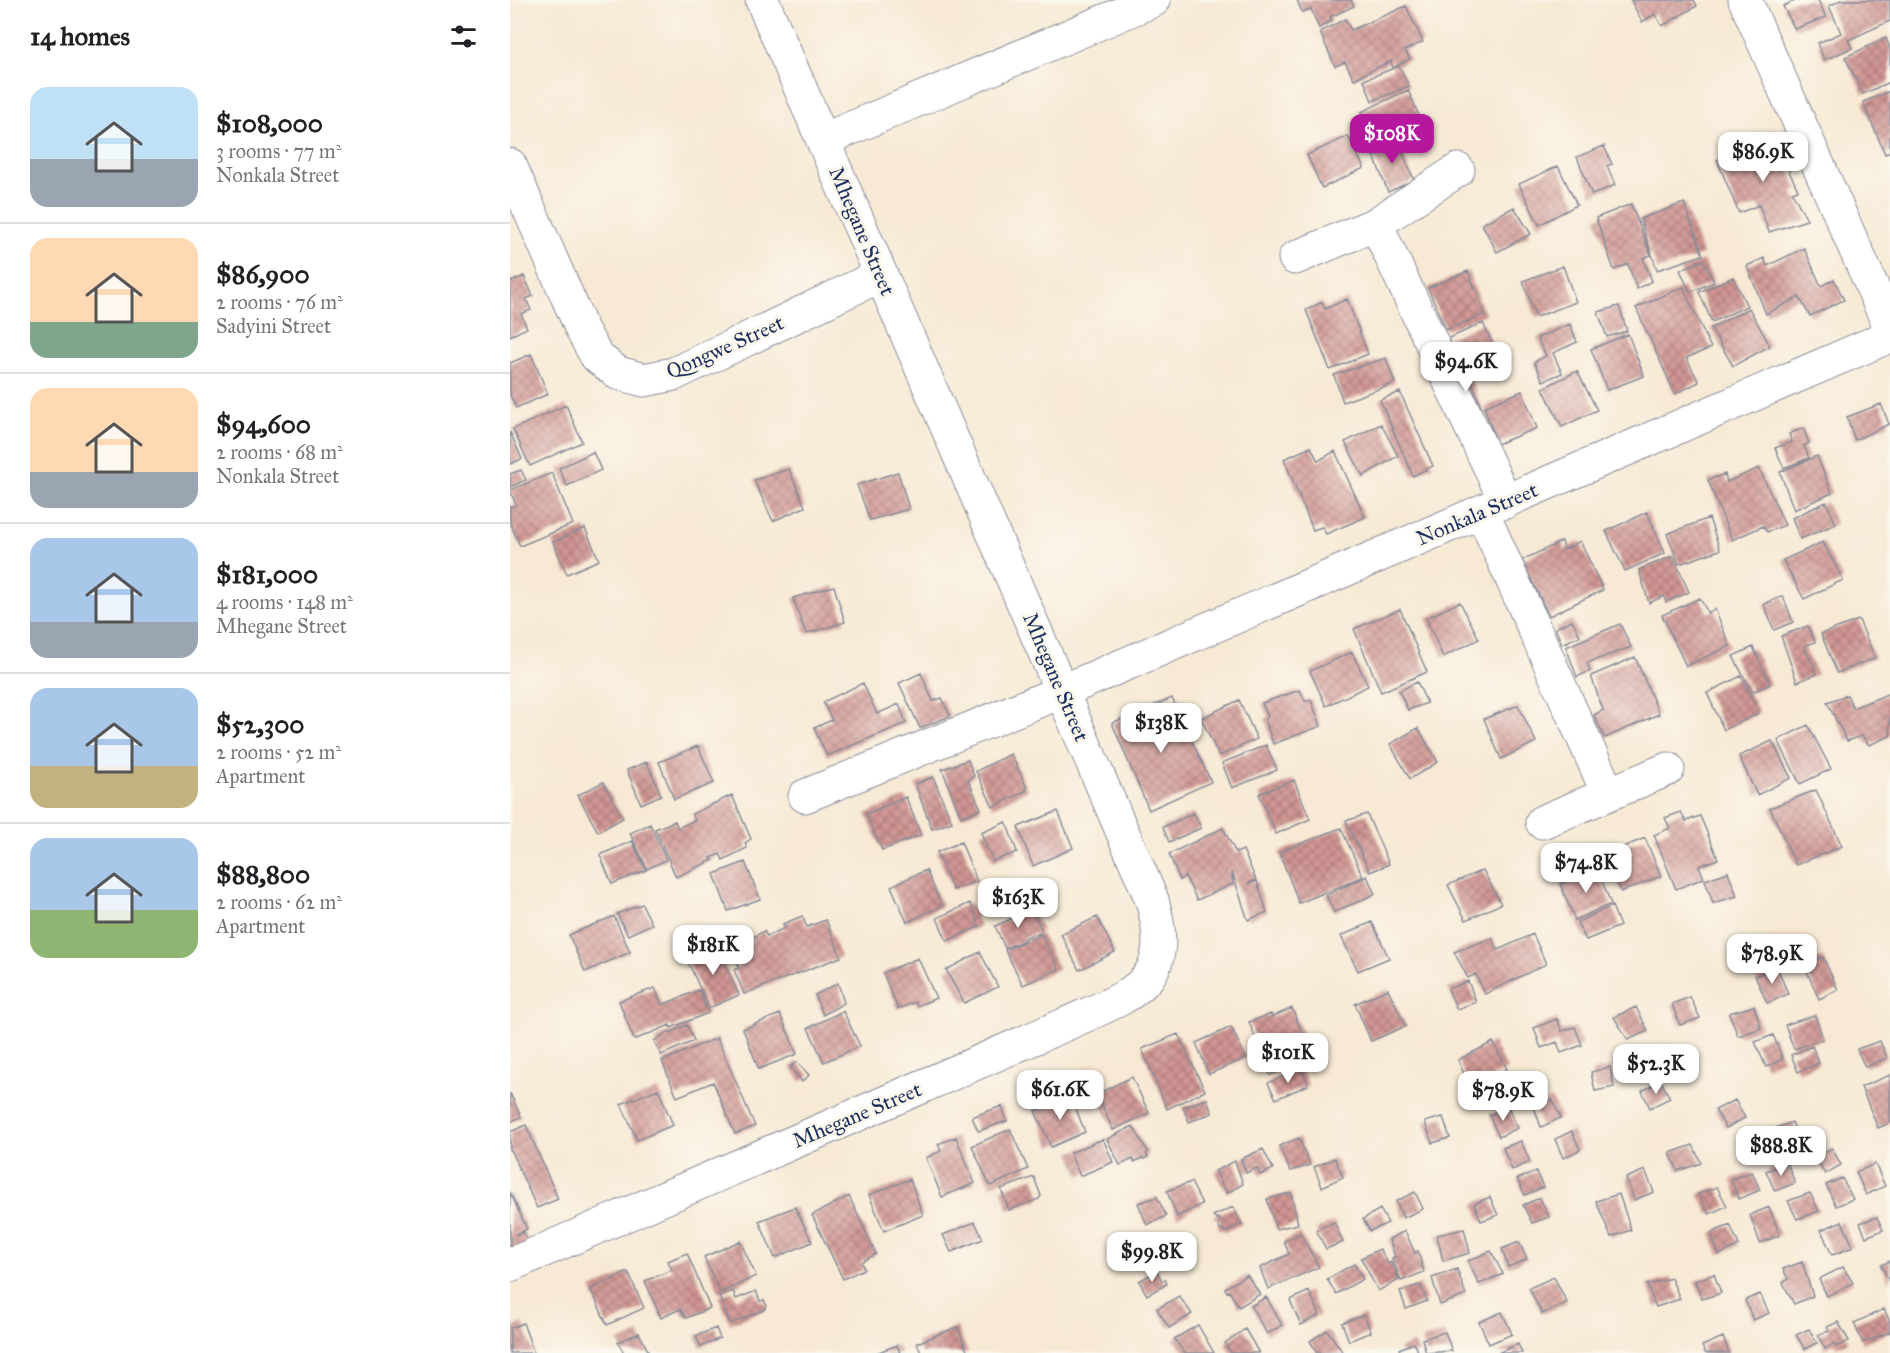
<!DOCTYPE html>
<html lang="en">
<head>
<meta charset="utf-8">
<style>
	:root { --surface:#fff; --page:#f2f2f2; --text:#202124; --muted:#757577; --line:#e0e0e0; --accent:#b5179e }
	body { margin:0; font-family:"IM FELL Great Primer",serif; background:var(--page); color:var(--text); height:100vh; display:flex; flex-direction:column; font-size:22px; white-space:nowrap }
	* { box-sizing:border-box; margin:0 }
	p { font-size:20px; color:var(--muted) }
	.icon { flex:none; width:33px; height:33px; fill:none; stroke:currentColor; stroke-width:2; stroke-linecap:round; stroke-linejoin:round }
	.map { position:relative; flex:1; overflow:hidden }
	.sheet { display:flex; flex-direction:column; background:var(--surface); width:510px }
	.sheet>* { flex:none }
	.price { position:absolute; translate:-50% -51px; padding:0 14px; border-radius:12px; background:#fff; color:#222; font-size:20px; line-height:39px; filter:drop-shadow(0 2px 3px #0008) }
	.price::after { content:''; position:absolute; left:50%; top:36px; width:18px; height:14px; margin-left:-9px; background:inherit; clip-path:polygon(0 0,100% 0,50% 100%) }
	.price.selected { background:var(--accent); color:#fff }
	ul { padding:0; list-style:none }
	li { display:flex; align-items:center; gap:18px; height:150px; padding:0 30px }
	li+li { border-top:2px solid var(--line) }
	li span { display:grid; place-items:center; flex:none; width:168px; height:120px; border-radius:18px; color:#555 }
	li>.icon { margin-inline-start:auto }
	span .icon { width:72px; height:72px; fill:#fffc; stroke-width:1 }
	li b { font-size:26px }
	h2 { display:flex; justify-content:space-between; align-items:center; height:72px; padding:0 30px; font-size:26px }
	main { display:flex; flex:1; min-height:0 }
	.map>svg:first-child { display:block }
	.building { fill:url(#building-cross-hatch) }
	.lines { fill:none; stroke-linecap:round; stroke-linejoin:round }
	.minor-casing { stroke:#898c99; stroke-width:35 }
	.minor { stroke:#fff; stroke-width:33 }
	.labels { text-anchor:middle; stroke-width:6; stroke-linejoin:round; paint-order:stroke }
	.street-label { font-size:21px; fill:#1b2f5e; stroke:#fbf7ec }
</style>
</head>
<body>
<main>
<section class="sheet">
<h2>14 homes<svg class="icon" aria-label="filters" viewBox="0 0 24 24"><path d="M4 7h16M4 17h16"/><circle cx="9" cy="7" r="2"/><circle cx="15" cy="17" r="2"/></svg></h2>
<ul>
<li><span style="background:linear-gradient(#bfe0f5 60%,#9aa5b1 0)"><svg class="icon" aria-label="home" viewBox="0 0 24 24"><path d="M3 11l9-7 9 7M6 9v11h12V9"/></svg></span><div><b>$108,000</b><p>3 rooms · 77 m²</p><p>Nonkala Street</p></div></li>
<li><span style="background:linear-gradient(#ffd9b3 70%,#7fa58c 0)"><svg class="icon" aria-label="home" viewBox="0 0 24 24"><path d="M3 11l9-7 9 7M6 9v11h12V9"/></svg></span><div><b>$86,900</b><p>2 rooms · 76 m²</p><p>Sadyini Street</p></div></li>
<li><span style="background:linear-gradient(#ffd9b3 70%,#9aa5b1 0)"><svg class="icon" aria-label="home" viewBox="0 0 24 24"><path d="M3 11l9-7 9 7M6 9v11h12V9"/></svg></span><div><b>$94,600</b><p>2 rooms · 68 m²</p><p>Nonkala Street</p></div></li>
<li><span style="background:linear-gradient(#a9c7e8 70%,#9aa5b1 0)"><svg class="icon" aria-label="home" viewBox="0 0 24 24"><path d="M3 11l9-7 9 7M6 9v11h12V9"/></svg></span><div><b>$181,000</b><p>4 rooms · 148 m²</p><p>Mhegane Street</p></div></li>
<li><span style="background:linear-gradient(#a9c7e8 65%,#c2b280 0)"><svg class="icon" aria-label="home" viewBox="0 0 24 24"><path d="M3 11l9-7 9 7M6 9v11h12V9"/></svg></span><div><b>$52,300</b><p>2 rooms · 52 m²</p><p>Apartment</p></div></li>
<li><span style="background:linear-gradient(#a9c7e8 60%,#8fb573 0)"><svg class="icon" aria-label="home" viewBox="0 0 24 24"><path d="M3 11l9-7 9 7M6 9v11h12V9"/></svg></span><div><b>$88,800</b><p>2 rooms · 62 m²</p><p>Apartment</p></div></li>
</ul>
</section>
<div class="map">
<svg width="1380" height="1353" viewBox="0 0 1380 1353">
	<defs>
		<pattern id="building-cross-hatch" width="8" height="8" patternUnits="userSpaceOnUse" patternTransform="scale(1.5)"><rect width="8" height="8" fill="#d19693"/><path d="M0 0l8 8M0 8l8-8" fill="none" stroke="#a97b7b"/></pattern>
	</defs>
	<rect width="100%" height="100%" fill="#fbf7ec"/>
	<filter id="ink" filterUnits="userSpaceOnUse"><feTurbulence type="fractalNoise" baseFrequency=".0167" numOctaves="2"/><feDisplacementMap in="SourceGraphic" scale="12" xChannelSelector="R" yChannelSelector="G"/><feConvolveMatrix kernelMatrix="1 2 1 2 8 2 1 2 1" color-interpolation-filters="sRGB"/></filter>
	<filter id="wash" filterUnits="userSpaceOnUse"><feTurbulence type="fractalNoise" baseFrequency=".008" numOctaves="4" result="noise"/><feDisplacementMap in="SourceGraphic" scale="24" xChannelSelector="R" yChannelSelector="G"/><feGaussianBlur stdDeviation="1.35" result="paint"/><feColorMatrix in="noise" values="0 0 0 0 0 0 0 0 0 0 0 0 0 0 0 0 0 1.4 0 .05"/><feComposite in="paint" operator="in"/></filter>
	<g filter="url(#wash)">
		<rect width="100%" height="100%" fill="#f7e9d4"/>
		<g id="blocks">
			<path class="building" d="M787,0H841L844,6L820,17L822,21L809,28L801,9L792,12Z
				M1121,0H1184L1187,6L1152,26L1145,14L1132,22Z
				M1287,0H1308L1316,17L1285,29L1273,6Z
				M1331,0H1380V21L1338,40L1342,48L1314,60L1308,43L1331,33L1319,6Z
				M896,6L913,42L895,50L900,59L883,68L881,61L844,79L835,62L825,66L810,32L835,19L841,30Z
				M1376,38L1380,48V82L1353,94L1335,57Z
				M889,66L899,86L862,101L854,80Z
				M898,90L913,125L866,144L851,112Z
				M1380,91V152L1375,154L1353,102Z
				M1261,134L1288,190L1282,192L1297,220L1259,232L1249,205L1229,213L1207,160Z
				M838,136L854,168L812,188L797,155Z
				M887,139L904,180L878,192L861,149Z
				M1094,146L1102,164L1097,166L1105,185L1082,195L1067,157Z
				M1048,166L1067,205L1029,225L1009,184Z
				M1174,203L1193,255L1147,270L1130,219Z
				M1121,204L1141,255L1133,258L1142,281L1127,289L1118,264L1104,270L1086,218Z
				M1004,207L1021,234L987,252L972,224Z
				M1294,248L1311,286L1324,279L1334,300L1300,316L1289,297L1256,314L1237,266L1254,258L1257,266Z
				M1193,260L1204,282L1180,292L1170,270Z
				M1053,266L1066,302L1026,317L1013,281Z
				M958,271L975,314L936,330L918,288Z
				M14,276L23,296L16,299L21,310L11,314L17,328L0,336V282Z
				M1223,277L1237,306L1202,322L1189,292Z
				M1173,287L1201,348L1176,358L1189,382L1165,394L1126,308Z
				M837,299L858,354L820,370L796,310L812,302L815,309Z
				M1109,306L1117,331L1097,337L1088,312Z
				M1239,308L1260,346L1223,366L1201,328Z
				M973,323L984,347L940,368L928,343Z
				M1060,324L1067,342L1043,353L1052,373L1033,381L1024,362L1036,356L1027,338Z
				M1118,334L1134,376L1097,390L1081,349Z
				M21,354L38,394L6,408L0,395V363Z
				M876,358L885,383L833,402L824,375Z
				M958,370L972,410L955,416L940,375Z
				M1067,371L1087,410L1052,427L1033,388Z
				M1012,391L1027,428L987,444L974,407Z
				M890,392L923,466L903,476L870,400Z
				M1371,404L1379,424L1345,440L1337,417Z
				M56,405L72,442L20,466L3,429Z
				M871,424L888,456L853,476L835,442Z
				M1293,428L1299,443L1294,446L1299,458L1274,468L1265,448L1282,442L1279,434Z
				M0,432L12,459L0,464Z
				M801,447L808,461L825,451L855,517L816,534L812,527L803,530L774,459Z
				M83,452L91,470L57,486L49,468Z
				M1307,456L1322,493L1284,510L1270,472Z
				M1249,468L1275,525L1257,532L1253,526L1222,540L1198,480L1215,474L1217,482Z
				M279,469L295,507L263,521L244,480Z
				M11,470L16,480L0,487V474Z
				M388,472L399,509L360,520L347,485Z
				M42,473L63,524L10,546L0,522V507L6,505L0,490Z
				M1316,502L1326,524L1290,539L1282,518Z
				M1137,512L1155,553L1115,571L1096,531Z
				M1199,518L1210,550L1169,564L1157,534Z
				M75,528L89,560L57,574L43,542Z
				M1052,541L1054,550L1070,541L1093,590L1039,616L1012,560Z
				M1313,542L1333,580L1294,599L1273,560Z
				M1163,556L1179,592L1156,602L1154,596L1139,603L1129,570Z
				M324,586L335,622L296,634L283,598Z
				M1273,596L1283,622L1264,630L1254,604Z
				M1190,598L1198,613L1205,609L1220,646L1176,666L1152,615Z
				M950,602L969,639L933,657L916,618Z
				M890,609L917,672L871,692L844,629Z
				M1062,620L1070,636L1052,644L1045,628Z
				M1349,620L1365,658L1327,673L1311,634Z
				M1110,624L1121,647L1077,663L1080,671L1067,677L1056,647Z
				M1298,626L1305,642L1294,646L1307,674L1287,682L1271,636Z
				M1243,647L1260,684L1242,692L1223,656Z
				M842,652L858,686L816,706L800,671Z
				M1125,657L1149,714L1095,738L1084,715L1093,710L1081,676Z
				M411,673L423,701L432,698L440,716L410,728L389,683Z
				M1231,676L1249,713L1214,730L1197,693Z
				M907,682L917,703L898,710L889,691Z
				M353,683L367,714L389,704L396,723L317,756L304,728L322,720L313,702Z
				M790,690L795,701L801,700L811,726L763,744L755,719L758,717L752,703Z
				M1380,693V736L1359,745L1352,736L1337,741L1317,702L1337,695L1343,708Z
				M662,698L701,782L639,810L602,723Z
				M729,700L747,739L709,756L691,718Z
				M1008,705L1026,742L991,759L974,719Z
				M1298,725L1321,769L1290,784L1268,740Z
				M908,728L928,762L900,779L880,744Z
				M1262,741L1281,778L1247,795L1229,756Z
				M756,745L767,770L722,788L712,763Z
				M188,746L204,783L164,799L149,762Z
				M501,754L517,788L516,791L483,807L466,771Z
				M458,760L464,776L458,780L471,809L451,817L432,769Z
				M137,762L151,795L131,804L117,770Z
				M423,777L442,822L422,829L405,784Z
				M784,780L800,819L766,834L749,794Z
				M93,782L113,818L88,832L68,795Z
				M1306,790L1332,846L1286,865L1260,808Z
				M222,795L241,839L235,843L237,848L213,860L210,854L201,858L203,860L166,877L145,829L165,821L168,828L185,820L182,814Z
				M396,797L411,835L372,850L356,814Z
				M548,811L563,848L523,866L508,827Z
				M1171,812L1176,821L1190,816L1208,859L1189,866L1194,878L1166,889L1144,835L1160,828L1155,818Z
				M684,813L691,828L659,842L653,827Z
				M857,814L879,864L860,872L836,821Z
				M496,822L507,852L483,861L471,833Z
				M140,824L156,860L137,869L120,833Z
				M713,828L726,853L733,850L746,880L737,884L747,881L757,912L738,920L722,872L723,884L687,900L675,876L670,880L659,854Z
				M831,828L853,877L789,903L769,852Z
				M1135,838L1151,876L1111,892L1097,854Z
				M122,841L136,870L102,884L90,855Z
				M451,842L467,881L443,890L427,852Z
				M235,862L250,899L218,911L204,874Z
				M1087,868L1101,904L1065,920L1050,884Z
				M416,870L432,906L397,922L381,886Z
				M973,870L991,904L956,920L938,885Z
				M1218,872L1227,896L1203,903L1195,880Z
				M857,876L865,894L824,912L816,895Z
				M460,903L470,926L437,941L427,918Z
				M132,904L142,924L118,935L107,914Z
				M1102,906L1110,926L1076,940L1067,922Z
				M522,910L532,930L528,934H523L513,939V941L495,948L485,926Z
				M104,916L120,952L75,972L59,935Z
				M292,916L297,927L316,920L331,957L234,994L224,970L229,968L223,950L243,942L241,938L254,931L257,936L275,928L273,924Z
				M587,917L605,952L569,970L551,934Z
				M862,922L879,958L848,971L831,936Z
				M531,934L549,969L513,985L495,950Z
				M1023,934L1036,964L975,994L966,974L958,978L944,952L982,938L988,950Z
				M204,942L229,995L199,1008L178,962L190,957L188,950Z
				M470,952L488,987L454,1003L436,970Z
				M1313,957L1328,990L1309,999L1294,965Z
				M408,958L426,998L407,1006L405,1002L388,1009L373,973Z
				M1267,967L1278,994L1257,1003L1245,976Z
				M958,981L966,1002L947,1009L938,989Z
				M328,983L334,1003L313,1015L305,995Z
				M145,988L152,1005L189,990L198,1013L161,1028L160,1025L124,1040L109,1001Z
				M878,989L896,1026L861,1041L845,1004Z
				M1180,997L1190,1018L1170,1025L1162,1004Z
				M1244,1006L1251,1028L1228,1036L1219,1013Z
				M1126,1007L1138,1031L1118,1040L1104,1017Z
				M782,1008L802,1058L760,1075L739,1022L761,1014L762,1017Z
				M333,1011L350,1046L314,1062L298,1028Z
				M270,1014L287,1054L249,1069L233,1029Z
				M1305,1015L1313,1039L1284,1049L1275,1025Z
				M1047,1019L1052,1031L1065,1027L1072,1045L1051,1053L1047,1042L1031,1048L1024,1028Z
				M177,1025L184,1041L151,1055L144,1041L158,1032L159,1033Z
				M721,1027L736,1058L699,1074L686,1043Z
				M668,1034L695,1091L657,1109L632,1049Z
				M1263,1035L1273,1059L1256,1067L1245,1042Z
				M207,1038L245,1126L225,1134L203,1082L167,1097L152,1061Z
				M1370,1041L1377,1058L1355,1067L1347,1049Z
				M983,1042L997,1069L976,1080L974,1077L959,1085L948,1060Z
				M1302,1046L1309,1063L1288,1072L1281,1055Z
				M287,1062L299,1075L292,1082L280,1067Z
				M1100,1067L1104,1087L1085,1091L1081,1072Z
				M791,1068L798,1085L766,1099L758,1083Z
				M1380,1075V1123L1368,1128L1351,1087Z
				M622,1077L639,1113L603,1130L587,1094Z
				M1151,1081L1160,1098L1140,1108L1132,1091Z
				M148,1089L163,1125L127,1140L111,1104Z
				M0,1093L11,1117L0,1122Z
				M561,1096L575,1132L541,1147L525,1111Z
				M697,1099L702,1113L679,1122L673,1107Z
				M1042,1099L1051,1118L1031,1127L1024,1107Z
				M1225,1100L1235,1118L1216,1128L1205,1110Z
				M492,1106L497,1121L468,1131L462,1117Z
				M998,1107L1008,1128L989,1137L979,1115Z
				M933,1117L940,1138L922,1143L915,1122Z
				M1282,1122L1289,1139L1260,1151L1253,1133Z
				M16,1125L48,1199L27,1208L0,1149V1132Z
				M623,1126L638,1152L636,1154L638,1157L634,1159L633,1158L624,1162L623,1159L610,1165L597,1139Z
				M500,1129L518,1169L480,1186L462,1146Z
				M1062,1131L1070,1150L1053,1158L1045,1139Z
				M446,1137L465,1183L432,1197L416,1158L431,1151L428,1144Z
				M789,1138L800,1165L780,1171L769,1146Z
				M593,1139L603,1162L570,1176L560,1153Z
				M1011,1141L1020,1162L1002,1170L993,1148Z
				M1183,1145L1191,1163L1168,1171L1160,1153Z
				M1322,1148L1331,1165L1315,1174L1306,1157Z
				M753,1149L763,1169L750,1175L747,1168L736,1173L731,1159Z
				M825,1158L833,1177L812,1187L804,1167Z
				M725,1161L733,1184L717,1193L705,1171Z
				M1277,1163L1285,1183L1265,1191L1256,1171Z
				M1365,1164L1375,1186L1356,1195L1346,1172Z
				M1135,1170L1144,1192L1124,1200L1116,1178Z
				M1026,1172L1033,1187L1015,1195L1007,1179Z
				M1242,1172L1250,1190L1229,1199L1221,1179Z
				M524,1177L531,1196L529,1199L499,1210L491,1189Z
				M1332,1178L1343,1199L1326,1206L1316,1185Z
				M400,1179L413,1215L374,1231L359,1195Z
				M681,1182L692,1204L667,1217L657,1191Z
				M1207,1187L1217,1206L1199,1214L1188,1194Z
				M0,1192L17,1229L5,1235L14,1232L19,1245L0,1253Z
				M905,1192L913,1209L893,1218L886,1201Z
				M781,1193L788,1224L766,1229L757,1199Z
				M1300,1193L1309,1211L1287,1219L1278,1201Z
				M1109,1194L1121,1230L1101,1237L1086,1201Z
				M339,1196L366,1254L351,1262L354,1269L333,1279L302,1215Z
				M647,1197L656,1216L637,1225L628,1203Z
				M980,1197L988,1215L971,1221L964,1204Z
				M1030,1198L1039,1217L1022,1223L1013,1205Z
				M285,1207L302,1242L265,1258L249,1221Z
				M723,1207L732,1224L715,1232L713,1229L710,1230L708,1225L710,1221L708,1218L707,1219L703,1216Z
				M1259,1207L1270,1235L1250,1243L1240,1215Z
				M870,1209L878,1223L860,1231L853,1219Z
				M1367,1217L1373,1230L1356,1237L1350,1223Z
				M1332,1221L1343,1247L1322,1255L1311,1230Z
				M465,1222L473,1239L441,1252L433,1235Z
				M824,1222L833,1242L816,1249L806,1230Z
				M1220,1225L1229,1245L1209,1255L1201,1233Z
				M954,1229L960,1253L933,1261L927,1235Z
				M895,1231L905,1253L908,1251L914,1272L891,1281L882,1258L885,1257L879,1239Z
				M790,1233L809,1267L758,1289L750,1268L779,1254L774,1241Z
				M230,1241L246,1276L210,1293L194,1257Z
				M1009,1242L1017,1259L998,1267L992,1249Z
				M870,1249L878,1264L881,1262L889,1280L868,1291L851,1258Z
				M981,1251L993,1274L969,1284L958,1261Z
				M177,1253L200,1308L176,1318L170,1309L151,1318L135,1281L162,1270L158,1261Z
				M1380,1261V1283L1371,1265Z
				M1292,1262L1303,1296L1284,1304L1273,1283L1278,1279L1273,1269Z
				M844,1264L853,1279L826,1294L817,1279Z
				M1333,1267L1343,1283L1317,1296L1309,1279Z
				M947,1269L956,1295L930,1305L922,1278Z
				M647,1271L652,1281L655,1279L657,1284L637,1295L629,1281Z
				M118,1272L134,1308L97,1325L81,1289Z
				M1204,1274L1211,1293L1192,1299L1185,1281Z
				M737,1275L750,1294L729,1307L719,1291L717,1292L715,1288Z
				M1044,1277L1057,1303L1032,1314L1019,1288Z
				M1161,1278L1170,1299L1146,1307L1137,1285Z
				M910,1285L917,1301L896,1309L890,1291Z
				M223,1291L226,1299L246,1291L250,1301L254,1300L257,1306L254,1310L220,1324L209,1296Z
				M799,1291L810,1315L791,1325L780,1300Z
				M1250,1294L1259,1313L1243,1320L1235,1300Z
				M669,1296L682,1314L659,1328L647,1309Z
				M756,1297L772,1325L757,1334L741,1306Z
				M1374,1309L1380,1322V1332L1353,1343L1344,1323Z
				M992,1312L1002,1334L979,1344L969,1322Z
				M854,1315L861,1332L839,1341L832,1323Z
				M1328,1322L1339,1341L1326,1347L1324,1343L1315,1349L1308,1335L1319,1331L1317,1327Z
				M13,1323L24,1353H0V1328Z
				M688,1325L704,1353H675L664,1339Z
				M447,1327L458,1353H411L407,1343Z
				M206,1328L210,1338L191,1347L186,1336Z
				M735,1329L749,1353H721L715,1343Z
				M1299,1329L1307,1343L1295,1349L1286,1335Z
				M817,1330L832,1351L829,1353H807L800,1341Z
				M935,1332L942,1351L916,1353L912,1339Z
				M129,1333L139,1353H114L108,1342Z
				M1213,1337L1219,1353H1195L1192,1346Z
				M904,1343L909,1353H891L889,1349Z
				M1008,1344L1012,1353H988Z
				M387,1345L390,1353H366Z"/>
		</g>
	</g>
	<g filter="url(#ink)">
		<use href="#blocks" fill-opacity="0" stroke="#898c99" stroke-width="1.5"/>
		<g class="lines">
			<defs>
				<path id="minor" d="M1235,0L1380,327
					M313,140L644,0
					M0,165L72,330L87,357L108,373L134,380L164,374L371,275
					M866,224L996,502
					M785,258L866,224L948,170
					M972,512L1098,793
					M295,796L553,691L1380,336
					M1032,822L1158,769
					M0,1265L554,1025C621,994 667,986 642,900L252,0"/>
			</defs>
			<use href="#minor" class="minor-casing"/>
			<use href="#minor" class="minor"/>
		</g>
	</g>
	<g class="labels">
		<g class="street-label">
			<text transform="translate(352 231) rotate(67)" y="7">Mhegane Street</text>
			<text transform="translate(215 347) rotate(-24)" y="7">Qongwe Street</text>
			<text transform="translate(967 514) rotate(-23)" y="7">Nonkala Street</text>
			<text transform="translate(546 677) rotate(67)" y="7">Mhegane Street</text>
			<text transform="translate(347 1115) rotate(-23)" y="7">Mhegane Street</text>
		</g>
	</g>
</svg>
<b class="price selected" style="left:882px;top:165px">$108K</b>
<b class="price" style="left:1253px;top:183px">$86.9K</b>
<b class="price" style="left:956px;top:393px">$94.6K</b>
<b class="price" style="left:651px;top:754px">$138K</b>
<b class="price" style="left:1076px;top:894px">$74.8K</b>
<b class="price" style="left:508px;top:929px">$163K</b>
<b class="price" style="left:203px;top:976px">$181K</b>
<b class="price" style="left:1262px;top:985px">$78.9K</b>
<b class="price" style="left:778px;top:1084px">$101K</b>
<b class="price" style="left:1146px;top:1095px">$52.3K</b>
<b class="price" style="left:550px;top:1121px">$61.6K</b>
<b class="price" style="left:993px;top:1122px">$78.9K</b>
<b class="price" style="left:1271px;top:1177px">$88.8K</b>
<b class="price" style="left:642px;top:1283px">$99.8K</b>
</div>
</main>
</body>
</html>
